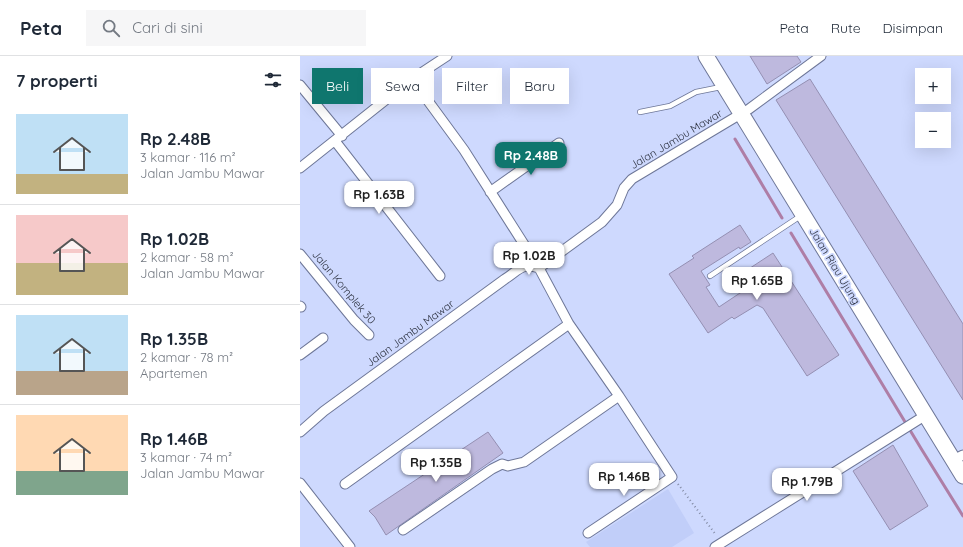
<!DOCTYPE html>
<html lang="id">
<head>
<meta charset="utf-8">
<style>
	:root { --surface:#fff; --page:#f6f6f7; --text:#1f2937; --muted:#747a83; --line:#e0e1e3; --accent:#0f766e }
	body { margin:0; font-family:Quicksand,sans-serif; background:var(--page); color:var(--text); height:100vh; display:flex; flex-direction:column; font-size:15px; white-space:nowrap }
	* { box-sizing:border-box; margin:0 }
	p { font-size:13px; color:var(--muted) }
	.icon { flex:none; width:22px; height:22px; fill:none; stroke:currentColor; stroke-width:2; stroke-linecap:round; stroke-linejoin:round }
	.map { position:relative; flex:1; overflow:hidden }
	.sheet { display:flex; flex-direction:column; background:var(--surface); width:300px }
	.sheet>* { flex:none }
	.banner { position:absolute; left:12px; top:12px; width:380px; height:36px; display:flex; gap:8px }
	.buttons { position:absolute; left:615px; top:12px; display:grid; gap:8px }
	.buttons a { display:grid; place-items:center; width:36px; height:36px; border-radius:0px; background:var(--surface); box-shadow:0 4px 16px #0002; font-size:20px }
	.price { position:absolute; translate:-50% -34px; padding:0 9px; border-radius:8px; background:#fff; color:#222; font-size:13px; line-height:26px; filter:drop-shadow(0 1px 2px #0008) }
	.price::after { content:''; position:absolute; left:50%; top:24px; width:12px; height:9px; margin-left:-6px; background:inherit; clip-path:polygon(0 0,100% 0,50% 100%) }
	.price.selected { background:var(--accent); color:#fff }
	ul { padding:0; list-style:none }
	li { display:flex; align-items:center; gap:12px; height:100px; padding:0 16px }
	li+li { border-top:1px solid var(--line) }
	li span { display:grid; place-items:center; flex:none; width:112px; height:80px; border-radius:0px; color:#555 }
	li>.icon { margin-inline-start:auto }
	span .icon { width:48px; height:48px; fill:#fffc; stroke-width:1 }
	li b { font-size:17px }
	h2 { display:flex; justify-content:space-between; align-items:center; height:48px; padding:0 16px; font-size:17px }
	.pill { padding:0 14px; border-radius:0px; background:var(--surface); box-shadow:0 4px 16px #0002; font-size:14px; line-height:36px }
	.pill.selected { background:var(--accent); color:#fff }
	header { display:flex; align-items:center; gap:24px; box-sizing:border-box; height:56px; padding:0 20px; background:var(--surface); border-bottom:1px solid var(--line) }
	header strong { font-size:19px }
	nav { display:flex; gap:22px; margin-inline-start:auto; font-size:14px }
	.search { width:280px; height:36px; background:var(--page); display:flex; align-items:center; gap:10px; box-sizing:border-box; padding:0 14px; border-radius:0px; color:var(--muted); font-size:15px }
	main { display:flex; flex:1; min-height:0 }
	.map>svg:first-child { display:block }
	.built { fill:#c1cef9 }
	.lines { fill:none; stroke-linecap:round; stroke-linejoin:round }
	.stream { stroke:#ae7ea6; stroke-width:3 }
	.building { fill:#beb9de; stroke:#948fb2 }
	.lane-casing { stroke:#6e7798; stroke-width:6 }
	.street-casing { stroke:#6e7798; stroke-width:11 }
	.primary-casing { stroke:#6e7798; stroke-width:17 }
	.path { stroke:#848ca6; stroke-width:2; stroke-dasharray:1 3; stroke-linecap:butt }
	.lane { stroke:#fff; stroke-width:4.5 }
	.street { stroke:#fff; stroke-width:9 }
	.primary { stroke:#fff; stroke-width:15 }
	.labels { text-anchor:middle; stroke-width:3.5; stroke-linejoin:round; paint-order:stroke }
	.street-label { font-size:11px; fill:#2e3341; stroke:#ced9fe }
</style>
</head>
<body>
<header>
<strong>Peta</strong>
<div class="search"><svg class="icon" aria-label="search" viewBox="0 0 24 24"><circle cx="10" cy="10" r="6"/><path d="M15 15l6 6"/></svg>Cari di sini</div>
<nav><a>Peta</a><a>Rute</a><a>Disimpan</a></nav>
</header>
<main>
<section class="sheet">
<h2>7 properti<svg class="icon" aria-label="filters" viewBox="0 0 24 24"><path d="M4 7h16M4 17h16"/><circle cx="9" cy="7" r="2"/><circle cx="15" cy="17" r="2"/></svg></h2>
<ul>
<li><span style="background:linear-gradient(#bfe0f5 75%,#c2b280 0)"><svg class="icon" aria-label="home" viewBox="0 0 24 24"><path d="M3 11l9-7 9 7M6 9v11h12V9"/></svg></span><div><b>Rp 2.48B</b><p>3 kamar · 116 m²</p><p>Jalan Jambu Mawar</p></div></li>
<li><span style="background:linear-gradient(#f6c9c9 60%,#c2b280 0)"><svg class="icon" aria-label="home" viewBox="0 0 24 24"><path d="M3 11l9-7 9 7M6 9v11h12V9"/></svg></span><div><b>Rp 1.02B</b><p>2 kamar · 58 m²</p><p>Jalan Jambu Mawar</p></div></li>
<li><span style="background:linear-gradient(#bfe0f5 70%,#b9a48a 0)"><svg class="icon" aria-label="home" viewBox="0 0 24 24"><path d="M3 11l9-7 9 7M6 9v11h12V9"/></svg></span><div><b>Rp 1.35B</b><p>2 kamar · 78 m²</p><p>Apartemen</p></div></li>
<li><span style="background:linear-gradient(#ffd9b3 70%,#7fa58c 0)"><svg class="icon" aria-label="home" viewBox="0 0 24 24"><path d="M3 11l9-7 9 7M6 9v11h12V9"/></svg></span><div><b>Rp 1.46B</b><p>3 kamar · 74 m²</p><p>Jalan Jambu Mawar</p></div></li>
</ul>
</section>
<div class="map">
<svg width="663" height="491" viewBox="0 0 663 491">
	<rect width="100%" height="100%" fill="#ced9fe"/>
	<path class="built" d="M368,433L394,477L372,491H290L286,486Z"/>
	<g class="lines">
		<path class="stream" d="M435,83L482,162
			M491,177L622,394L663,460"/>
	</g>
	<path class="building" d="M450,0H497L501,6L467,28Z
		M510,23L663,268V344L476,44Z
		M440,169L451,186L440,193L439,191L401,215L410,229L406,231L419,251L449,231L441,218L473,197L539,299L507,320L463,252L457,249L434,263L432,261L408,277L369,218L394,202L392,200Z
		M188,376L203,397L86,479L75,461L69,455Z
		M593,389L628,450L590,474L553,415Z"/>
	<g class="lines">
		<defs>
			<path id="lane" d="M340,56L370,50L396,36L421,31
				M410,220L502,159"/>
			<path id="street" d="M112,23L164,94L239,212L269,268L319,340L372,421L288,477
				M0,29L42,80
				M35,85L140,220
				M0,112L112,23L147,0
				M190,136L259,87
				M0,198L54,264L69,279
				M0,250L1,251
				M0,299L23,282
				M0,376L24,355L205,223C219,214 222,206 239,212L302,166L317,149L324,132L332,123L449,53L521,0
				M653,404L663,399
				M0,427L50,491
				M45,428L269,268
				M103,474L192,413L202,408L208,410L224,406L319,340
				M415,491L626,359"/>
			<path id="primary" d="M406,0L663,420"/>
		</defs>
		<use href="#lane" class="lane-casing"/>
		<use href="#street" class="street-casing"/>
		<use href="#primary" class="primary-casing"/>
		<path class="path" d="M378,428L416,479"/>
		<use href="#lane" class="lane"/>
		<use href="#street" class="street"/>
		<use href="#primary" class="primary"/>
	</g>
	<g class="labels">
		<g class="street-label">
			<text transform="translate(376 83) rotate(-31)" y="4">Jalan Jambu Mawar</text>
			<text transform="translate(535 210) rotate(59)" y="4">Jalan Riau Ujung</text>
			<text transform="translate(44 231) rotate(50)" y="4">Jalan Komplek 30</text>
			<text transform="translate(110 277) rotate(-36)" y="4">Jalan Jambu Mawar</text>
		</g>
	</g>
</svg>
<div class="buttons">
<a>+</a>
<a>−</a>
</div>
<b class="price selected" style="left:231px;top:120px">Rp 2.48B</b>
<b class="price" style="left:79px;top:159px">Rp 1.63B</b>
<b class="price" style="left:229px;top:220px">Rp 1.02B</b>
<b class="price" style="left:457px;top:245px">Rp 1.65B</b>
<b class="price" style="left:136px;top:427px">Rp 1.35B</b>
<b class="price" style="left:324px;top:441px">Rp 1.46B</b>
<b class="price" style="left:507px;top:446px">Rp 1.79B</b>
<div class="banner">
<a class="pill selected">Beli</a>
<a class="pill">Sewa</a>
<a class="pill">Filter</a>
<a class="pill">Baru</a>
</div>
</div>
</main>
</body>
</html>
